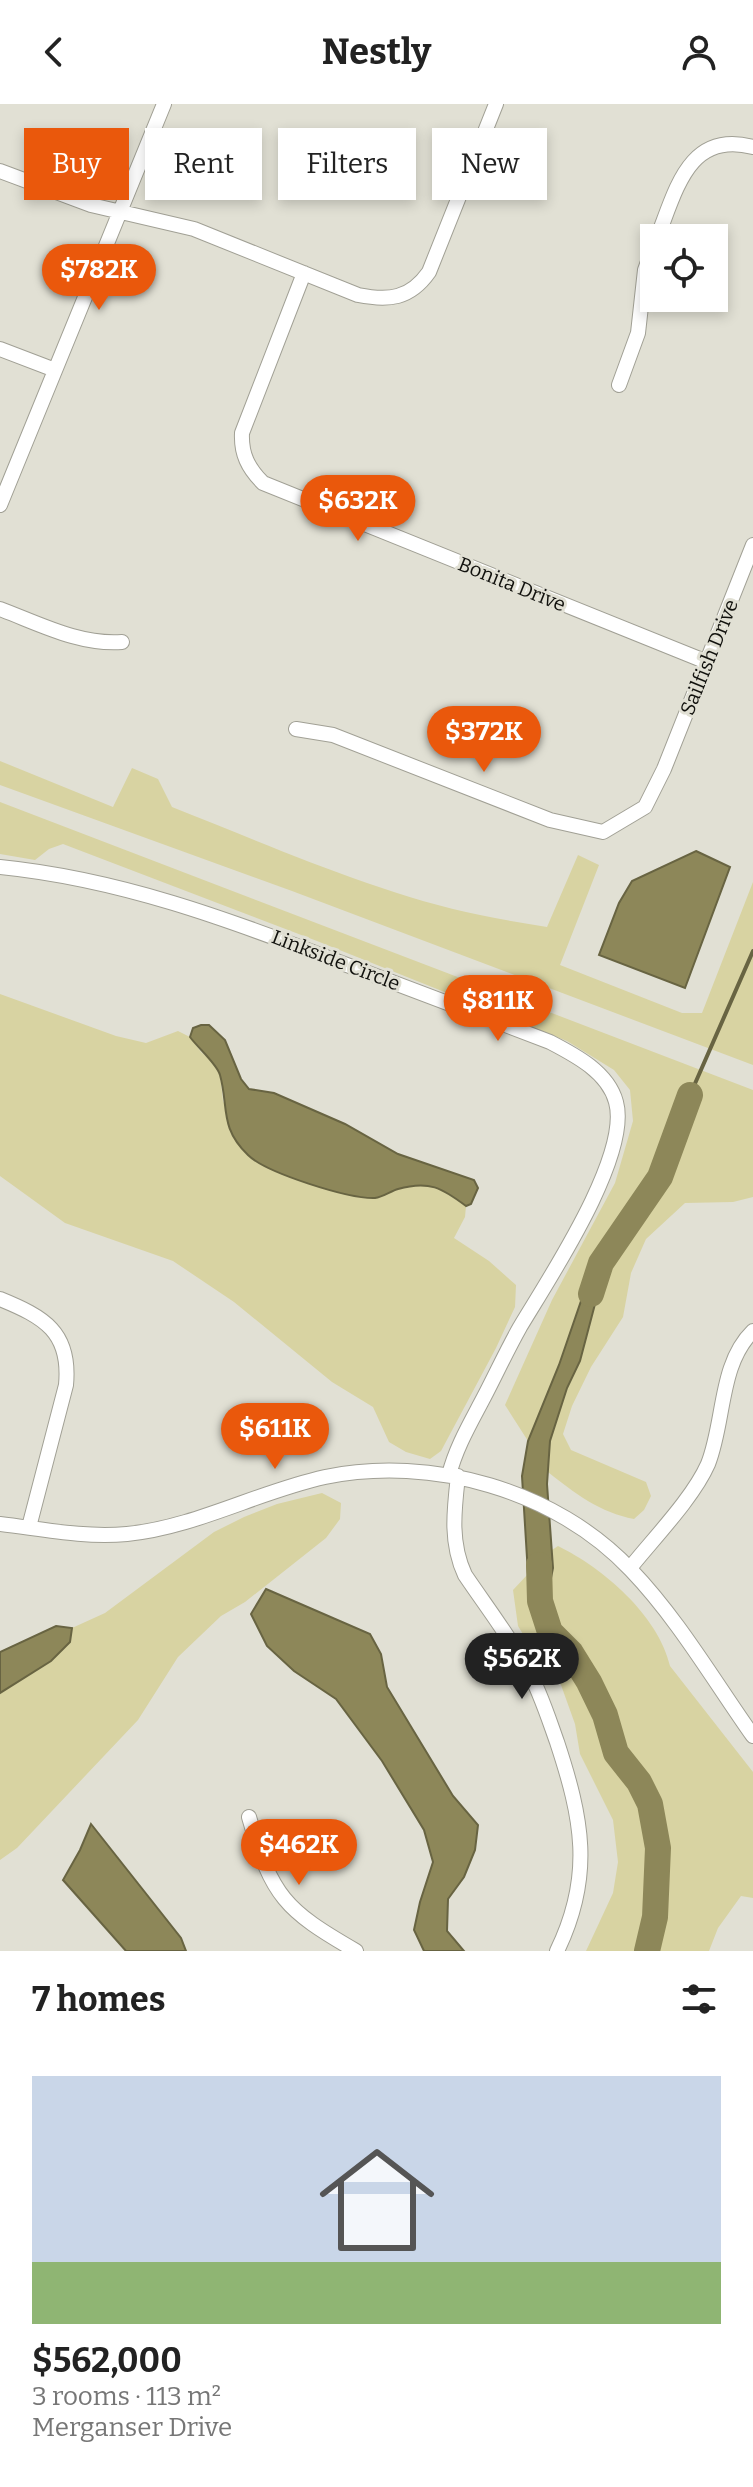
<!DOCTYPE html>
<html lang="en">
<head>
<meta charset="utf-8">
<style>
	:root { --surface:#fff; --page:#f2f2f2; --text:#222; --muted:#767676; --accent:#ea580c }
	body { margin:0; font-family:Bitter,serif; background:var(--page); color:var(--text); height:100vh; display:flex; flex-direction:column; font-size:30px; white-space:nowrap }
	* { box-sizing:border-box; margin:0 }
	p { font-size:26px; color:var(--muted) }
	.icon { flex:none; width:44px; height:44px; fill:none; stroke:currentColor; stroke-width:2; stroke-linecap:round; stroke-linejoin:round }
	.map { position:relative; height:1847px; overflow:hidden }
	.side { display:flex; flex-direction:column; background:var(--surface); flex:1 }
	.side>* { flex:none }
	.banner { position:absolute; left:24px; top:24px; width:706px; height:72px; display:flex; gap:16px }
	.tools { position:absolute; left:640px; top:120px; display:grid; gap:16px }
	.tools a { display:grid; place-items:center; width:88px; height:88px; border-radius:0px; background:var(--surface); box-shadow:0 4px 12px #0003; font-size:40px }
	.price { position:absolute; translate:-50% -68px; padding:0 18px; border-radius:28px; background:var(--accent); color:#fff; font-size:26px; line-height:52px; filter:drop-shadow(0 2px 4px #0008) }
	.price::after { content:''; position:absolute; left:50%; top:48px; width:24px; height:18px; margin-left:-12px; background:inherit; clip-path:polygon(0 0,100% 0,50% 100%) }
	.price.selected { background:#222; color:#fff }
	ul { padding:0; list-style:none }
	li { display:grid; align-content:center; gap:16px; height:424px; padding:0 32px }
	li span { display:grid; place-items:center; height:248px; border-radius:0px; color:#555 }
	li>.icon { margin-inline-start:auto }
	span .icon { width:144px; height:144px; fill:#fffc; stroke-width:1 }
	li b { font-size:34px }
	h2 { display:flex; justify-content:space-between; align-items:center; height:96px; padding:0 32px; font-size:34px }
	.pill { padding:0 28px; border-radius:0px; background:var(--surface); box-shadow:0 4px 12px #0003; font-size:28px; line-height:72px }
	.pill.selected { background:var(--accent); color:#fff }
	header { display:flex; justify-content:space-between; align-items:center; height:104px; padding:0 32px; background:var(--surface); font-size:36px; font-weight:700 }
	.map>svg:first-child { display:block }
	.green { fill:#d8d3a2 }
	.water { fill:#8d8759; stroke:#686442; stroke-width:2 }
	.lines { fill:none; stroke-linecap:round; stroke-linejoin:round }
	.stream { stroke:#686442; stroke-width:4 }
	.river { stroke:#8d8759; stroke-width:26 }
	.minor-casing { stroke:#a1a095; stroke-width:16 }
	.minor { stroke:#fff; stroke-width:14 }
	.labels { text-anchor:middle; stroke-width:6; stroke-linejoin:round; paint-order:stroke }
	.street-label { font-size:20px; fill:#11110d; stroke:#e1e0d4 }
</style>
</head>
<body>
<header><svg class="icon" aria-label="back" viewBox="0 0 24 24"><path d="M15 5l-7 7 7 7"/></svg>Nestly<svg class="icon" aria-label="person" viewBox="0 0 24 24"><circle cx="12" cy="8" r="4"/><path d="M4 21q1-7 8-7t8 7"/></svg></header>
<div class="map">
<svg width="753" height="1847" viewBox="0 0 753 1847">
	<rect width="100%" height="100%" fill="#e1e0d4"/>
	<path class="green" d="M0,657L113,703L132,664L158,675L172,703C269,741 378,790 480,811C502,816 524,819 547,823L578,751L599,761L560,861L682,909H702L753,778V961L292,787L0,681Z
		M0,698L753,986V1093L733,1098L685,1099L646,1135L631,1169L623,1213L591,1263L572,1302L563,1330L571,1346L646,1378L651,1392L644,1406L634,1415C601,1409 574,1389 548,1368L550,1337L567,1284L580,1257L588,1222L559,1261L528,1337L505,1301L552,1196L615,1079L633,1017L630,986L614,966L567,937L317,837L63,740L49,745L35,756L0,750Z
		M0,890L116,932L146,939L178,927L190,933L201,948L214,959L220,970L223,997L250,1053L275,1067L305,1078L356,1091L377,1094L399,1085L421,1081L437,1082L466,1102L465,1113L454,1134L489,1157L516,1181L515,1203L496,1244L441,1347L430,1355L406,1348L389,1338L373,1303L332,1278L234,1198L173,1157L65,1119L0,1072Z
		M322,1389L341,1399L340,1415L326,1434L245,1498L221,1512L178,1553L138,1616L17,1744L0,1756V1548L56,1522L72,1524L105,1509L214,1428L244,1413L277,1400Z
		M558,1442C603,1464 658,1511 670,1562L753,1668V1794L741,1792L718,1824L709,1847H586L613,1789L618,1758L613,1716L580,1650L575,1620L561,1581L539,1556L518,1522L513,1486L528,1470L532,1486L540,1496C552,1480 553,1465 552,1446Z"/>
	<path class="water" d="M696,747L730,763L685,884L599,851L619,799L632,777Z
		M201,921H209L225,936L241,975L249,985L274,989L345,1020L398,1050L474,1076L478,1084L471,1100L466,1102C442,1084 429,1076 398,1085C391,1087 383,1093 375,1094C349,1095 266,1069 248,1051C219,1023 229,1003 220,971C217,960 198,944 190,933L193,924Z
		M601,1159L604,1166L580,1257L567,1284L550,1337L547,1380L553,1464L549,1484L540,1497L532,1486L528,1470L522,1372L528,1337L559,1261L592,1165Z
		M266,1485L370,1530L381,1550L387,1583L453,1692L478,1721L475,1746L464,1773L448,1795L447,1827L464,1847H424L414,1826L420,1798L433,1758L424,1726L382,1657L336,1595L294,1567L267,1542L251,1510Z
		M56,1522L72,1524L70,1538L51,1557L0,1589V1548Z
		M91,1720L181,1834L186,1847H126L63,1776L80,1746Z"/>
	<g class="lines">
		<path class="stream" d="M690,991L753,847"/>
		<path class="river" d="M591,1190L601,1159L660,1073L690,991
			M539,1461L540,1497L550,1528L571,1549L589,1578L605,1611L616,1649L639,1678L650,1700L658,1744L655,1813L647,1847"/>
		<defs>
			<path id="minor" d="M0,67L91,101L194,125L358,191C389,197 410,195 429,168L496,0
				M657,134C676,87 688,26 753,43
				M304,169L242,329C241,350 248,364 263,379L707,558
				M0,245L55,266
				M619,281L638,229L645,166L654,141
				M0,401L164,0
				M0,505C40,520 79,541 122,538
				M296,625L333,631L550,716L603,728L645,703L664,665L753,441
				M0,763C119,775 228,815 339,858C410,885 480,911 550,938C575,951 608,968 616,998C631,1052 548,1176 520,1223C507,1246 496,1270 484,1293C471,1318 456,1343 449,1371
				M0,1195C44,1213 71,1228 66,1281L29,1423
				M458,1372C454,1407 450,1439 465,1471C486,1502 509,1532 527,1564C540,1587 548,1613 557,1638C582,1714 594,1771 557,1847
				M0,1420C42,1425 84,1434 127,1430C196,1423 257,1388 325,1373C431,1351 556,1386 631,1466C678,1515 714,1577 753,1632
				M630,1464C654,1434 693,1394 708,1360C725,1317 719,1260 753,1227
				M249,1713C272,1793 285,1806 356,1847"/>
		</defs>
		<use href="#minor" class="minor-casing"/>
		<use href="#minor" class="minor"/>
	</g>
	<g class="labels">
		<g class="street-label">
			<text transform="translate(512 480) rotate(22)" y="7">Bonita Drive</text>
			<text transform="translate(709 553) rotate(-68)" y="7">Sailfish Drive</text>
			<text transform="translate(336 856) rotate(21)" y="7">Linkside Circle</text>
		</g>
	</g>
</svg>
<div class="tools">
<a><svg class="icon" aria-label="locate" viewBox="0 0 24 24"><circle cx="12" cy="12" r="6"/><path d="M12 2v4M12 18v4M2 12h4M18 12h4"/></svg></a>
</div>
<b class="price" style="left:99px;top:208px">$782K</b>
<b class="price" style="left:358px;top:439px">$632K</b>
<b class="price" style="left:484px;top:670px">$372K</b>
<b class="price" style="left:498px;top:939px">$811K</b>
<b class="price" style="left:275px;top:1367px">$611K</b>
<b class="price selected" style="left:522px;top:1597px">$562K</b>
<b class="price" style="left:299px;top:1783px">$462K</b>
<div class="banner">
<a class="pill selected">Buy</a>
<a class="pill">Rent</a>
<a class="pill">Filters</a>
<a class="pill">New</a>
</div>
</div>
<section class="side">
<h2>7 homes<svg class="icon" aria-label="filters" viewBox="0 0 24 24"><path d="M4 7h16M4 17h16"/><circle cx="9" cy="7" r="2"/><circle cx="15" cy="17" r="2"/></svg></h2>
<ul>
<li><span style="background:linear-gradient(#c9d6e8 75%,#8fb573 0)"><svg class="icon" aria-label="home" viewBox="0 0 24 24"><path d="M3 11l9-7 9 7M6 9v11h12V9"/></svg></span><div><b>$562,000</b><p>3 rooms · 113 m²</p><p>Merganser Drive</p></div></li>
</ul>
</section>
</body>
</html>
